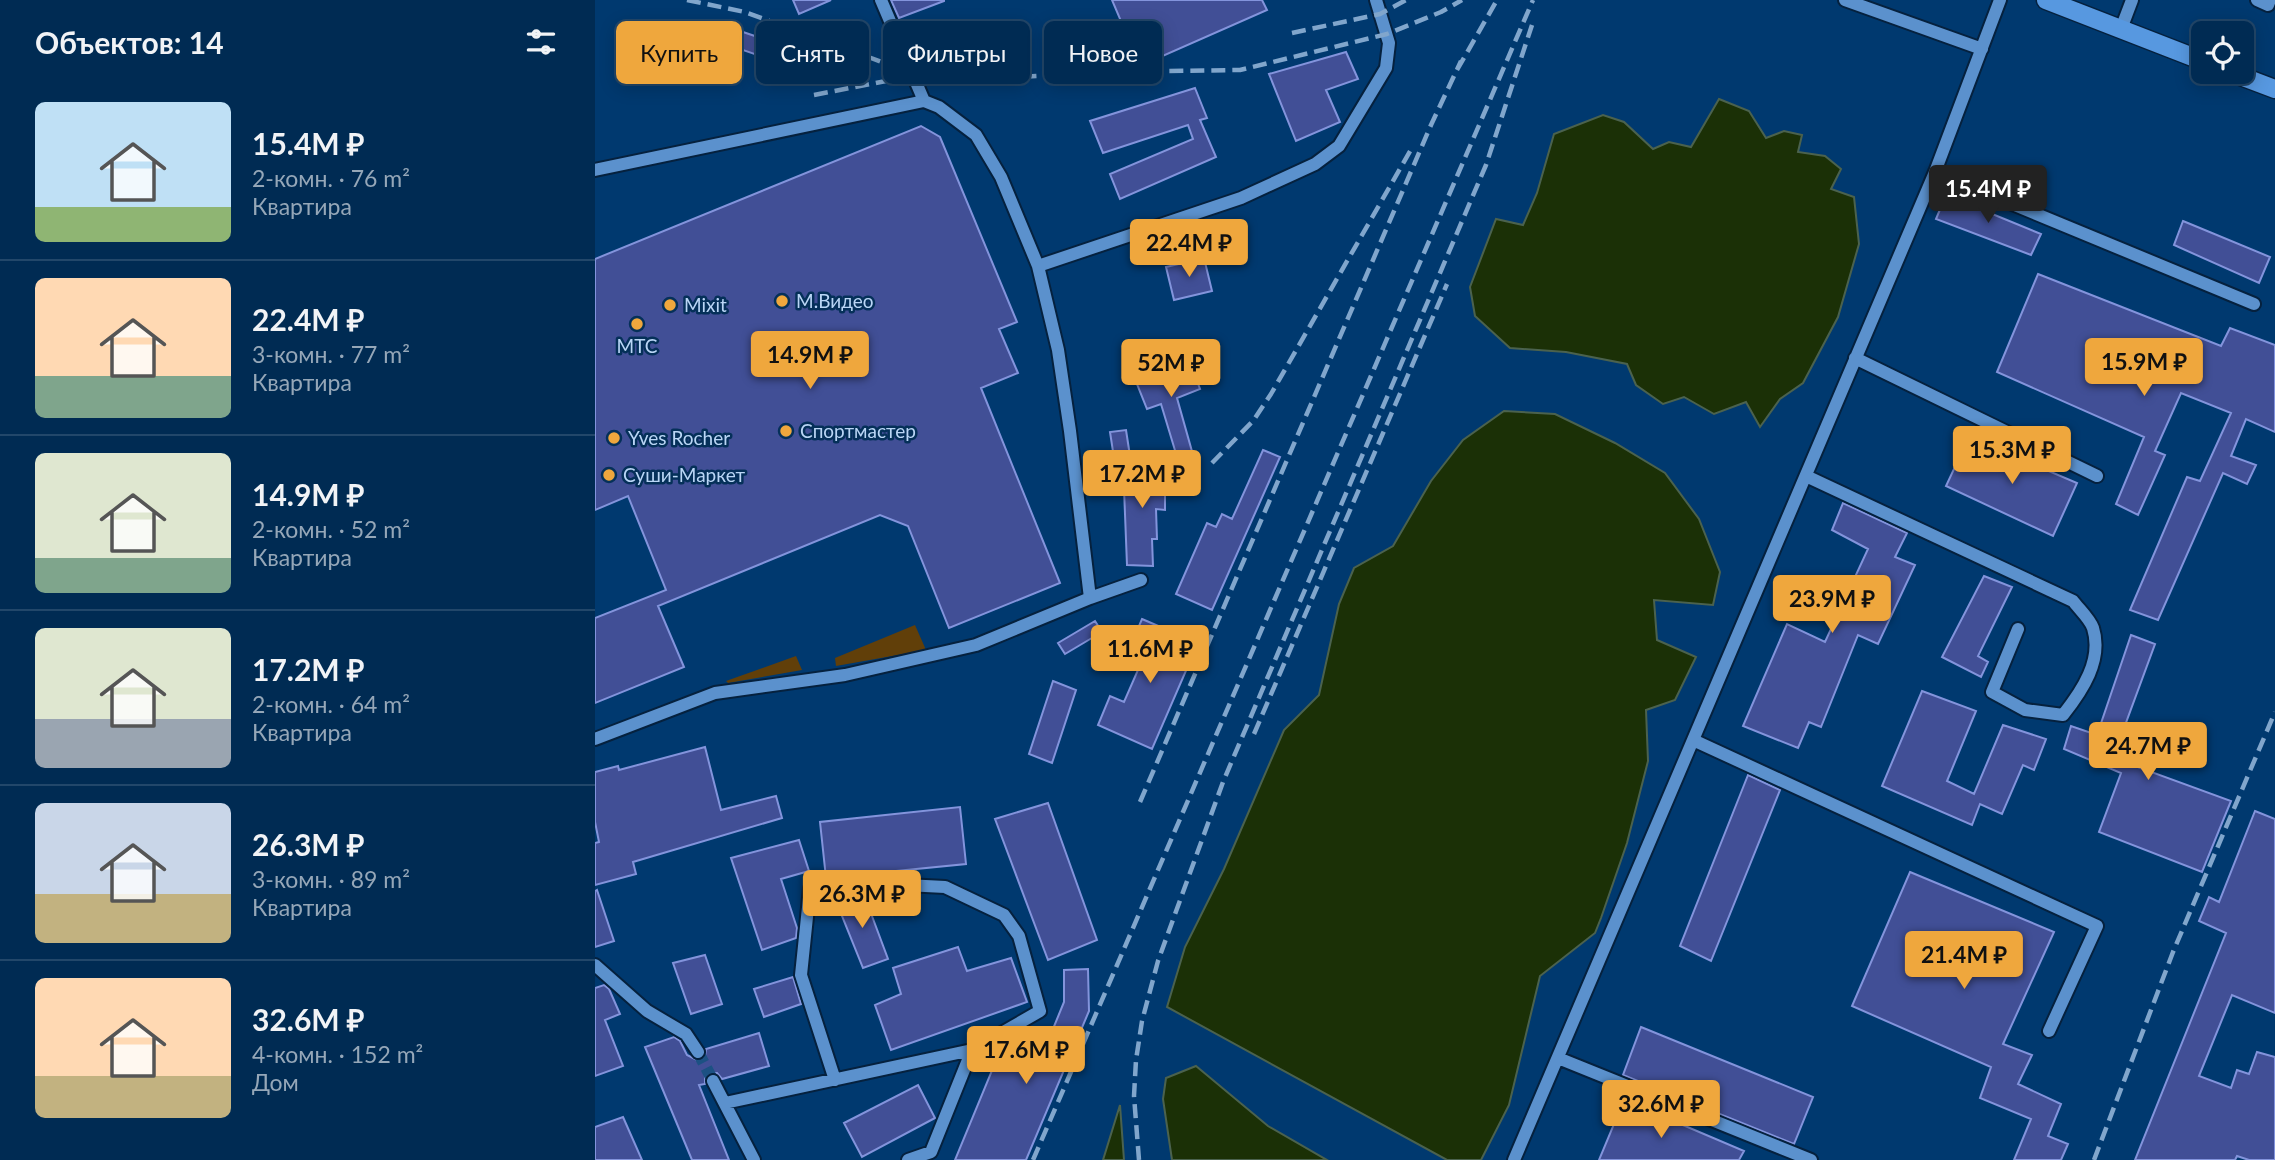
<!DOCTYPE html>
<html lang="ru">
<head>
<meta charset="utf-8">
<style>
	:root { --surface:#002b53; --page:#0e375d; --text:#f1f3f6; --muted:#95a7b8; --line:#22476a; --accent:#efa73d }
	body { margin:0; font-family:Lato,sans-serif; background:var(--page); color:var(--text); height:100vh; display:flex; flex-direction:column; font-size:26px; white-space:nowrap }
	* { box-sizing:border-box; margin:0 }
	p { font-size:23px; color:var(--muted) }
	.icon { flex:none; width:38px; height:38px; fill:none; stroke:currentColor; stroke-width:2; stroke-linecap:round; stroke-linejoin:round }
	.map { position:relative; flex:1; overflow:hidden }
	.details { display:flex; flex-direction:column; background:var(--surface); width:595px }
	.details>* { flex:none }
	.top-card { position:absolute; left:21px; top:21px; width:665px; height:63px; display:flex; gap:14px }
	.tools { position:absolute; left:1596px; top:21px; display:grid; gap:14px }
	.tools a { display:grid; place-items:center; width:63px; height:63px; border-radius:10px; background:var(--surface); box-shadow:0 4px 18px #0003,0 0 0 2px var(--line); font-size:35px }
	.price { position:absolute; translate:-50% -60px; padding:0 16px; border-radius:7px; background:var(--accent); color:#111; font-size:23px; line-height:46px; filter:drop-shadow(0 2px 4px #0008) }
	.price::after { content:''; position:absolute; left:50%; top:42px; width:21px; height:16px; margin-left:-10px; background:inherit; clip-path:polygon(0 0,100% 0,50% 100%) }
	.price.selected { background:#222; color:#fff }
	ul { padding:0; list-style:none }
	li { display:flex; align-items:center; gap:21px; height:175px; padding:0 35px }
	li+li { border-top:2px solid var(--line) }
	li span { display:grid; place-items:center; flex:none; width:196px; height:140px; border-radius:10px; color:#555 }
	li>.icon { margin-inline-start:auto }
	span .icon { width:84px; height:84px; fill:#fffc; stroke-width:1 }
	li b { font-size:30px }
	h2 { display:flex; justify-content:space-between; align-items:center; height:84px; padding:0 35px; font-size:30px }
	.chip { padding:0 24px; border-radius:10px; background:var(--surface); box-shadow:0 4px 18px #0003,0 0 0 2px var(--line); font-size:24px; line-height:63px }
	.chip.selected { background:var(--accent); color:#111 }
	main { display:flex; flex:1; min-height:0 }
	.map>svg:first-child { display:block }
	.green { fill:#613f09 }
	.water { fill:#1b3006; stroke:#4b624e; stroke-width:2 }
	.building { fill:#414f96; stroke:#8394dc; stroke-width:2 }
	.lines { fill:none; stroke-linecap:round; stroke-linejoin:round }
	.minor-tunnel { stroke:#1c5183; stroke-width:12; stroke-dasharray:12 6; stroke-linecap:butt }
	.minor-casing { stroke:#05213e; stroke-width:16 }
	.major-casing { stroke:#05213e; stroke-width:21 }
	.minor { stroke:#5b91cd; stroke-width:12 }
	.major { stroke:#5798e0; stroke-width:18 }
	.rail { stroke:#81a6cc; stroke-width:4.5; stroke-dasharray:14 7; stroke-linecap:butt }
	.poi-dot { fill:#efa73d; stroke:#053059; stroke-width:2.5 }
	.labels { text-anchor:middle; stroke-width:5; stroke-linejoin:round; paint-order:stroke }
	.poi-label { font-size:19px; fill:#bad6f6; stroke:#053059; text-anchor:start }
</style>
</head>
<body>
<main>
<section class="details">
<h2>Объектов: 14<svg class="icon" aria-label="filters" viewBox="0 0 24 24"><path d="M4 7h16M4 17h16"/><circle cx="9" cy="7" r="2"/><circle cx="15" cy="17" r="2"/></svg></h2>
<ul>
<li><span style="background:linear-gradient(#bfe0f5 75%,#8fb573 0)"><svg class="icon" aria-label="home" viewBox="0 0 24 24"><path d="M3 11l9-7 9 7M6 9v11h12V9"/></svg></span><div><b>15.4M ₽</b><p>2-комн. · 76 m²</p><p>Квартира</p></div></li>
<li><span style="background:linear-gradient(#ffd9b3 70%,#7fa58c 0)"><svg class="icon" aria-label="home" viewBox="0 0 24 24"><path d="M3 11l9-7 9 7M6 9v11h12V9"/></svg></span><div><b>22.4M ₽</b><p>3-комн. · 77 m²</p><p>Квартира</p></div></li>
<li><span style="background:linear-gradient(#dfe7d0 75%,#7fa58c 0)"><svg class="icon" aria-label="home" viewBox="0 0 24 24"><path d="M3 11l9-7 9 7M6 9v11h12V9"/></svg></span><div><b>14.9M ₽</b><p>2-комн. · 52 m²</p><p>Квартира</p></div></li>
<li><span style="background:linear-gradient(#dfe7d0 65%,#9aa5b1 0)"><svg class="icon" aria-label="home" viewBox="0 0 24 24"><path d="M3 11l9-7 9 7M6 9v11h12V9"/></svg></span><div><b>17.2M ₽</b><p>2-комн. · 64 m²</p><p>Квартира</p></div></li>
<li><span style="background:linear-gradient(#c9d6e8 65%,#c2b280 0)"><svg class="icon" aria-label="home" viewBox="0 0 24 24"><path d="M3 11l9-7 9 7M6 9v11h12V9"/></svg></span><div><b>26.3M ₽</b><p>3-комн. · 89 m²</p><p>Квартира</p></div></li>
<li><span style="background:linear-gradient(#ffd9b3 70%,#c2b280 0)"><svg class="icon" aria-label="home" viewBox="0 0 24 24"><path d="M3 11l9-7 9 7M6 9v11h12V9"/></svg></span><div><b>32.6M ₽</b><p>4-комн. · 152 m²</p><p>Дом</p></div></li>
</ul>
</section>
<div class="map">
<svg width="1680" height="1160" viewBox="0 0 1680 1160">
	<rect width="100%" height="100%" fill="#00396f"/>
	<path class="green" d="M320,625L331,650L241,666L240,658Z
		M201,656L207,670L133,683L131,681Z"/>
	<path class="water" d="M1124,99L1154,111L1171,138L1189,131L1207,135L1203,152L1230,156L1246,169L1236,189L1259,197L1264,244L1243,317L1208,383L1185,399L1165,427L1151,402L1119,414L1089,397L1068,404L1041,385L1032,364L971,352L915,348L880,316L875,287L901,219L928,225L942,193L959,134L1008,115L1029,122L1058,149L1074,142L1096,147Z
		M909,411L960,414L1020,443L1070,473L1104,519L1125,572L1118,605L1059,600L1062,640L1101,657L1080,700L1051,710L1053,761L1032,843L1006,918L1000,933L945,976L914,1105L886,1160H852L572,1007L590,947L629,869L689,730L724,695L744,604L759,568L798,546L836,481L868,440Z
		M601,1066L673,1126L732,1160H577L568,1099L571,1078Z
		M525,1105L529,1160H508Z"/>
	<path class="building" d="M198,0H236L204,14Z
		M296,0H349V1L304,18Z
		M517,0H667L672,10L545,66Z
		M148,32L201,50L190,81L169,74L174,59L142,48Z
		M751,52L763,79L731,90L745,122L701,141L674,74Z
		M600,88L612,118L605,120L621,157L525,199L515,174L598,139L593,125L508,153L495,121Z
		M326,126L345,137L422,322L404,329L423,373L386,388L465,583L354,628L313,526L285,515L63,606L89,667L0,703V618L71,590L33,496L0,510V259Z
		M1351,195L1446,234L1436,255L1341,219Z
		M1588,221L1675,257L1664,283L1579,245Z
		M609,258L617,291L579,300L571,267Z
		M1443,274L1626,346L1635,328L1680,345V432L1651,419L1636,456L1661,465L1652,484L1628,473L1563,620L1535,610L1592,477L1605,481L1636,413L1586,393L1560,451L1570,455L1543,515L1521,504L1549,437L1402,372Z
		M594,359L605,389L582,398L598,455L582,457L566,404L552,409L540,379Z
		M531,430L535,456L519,458L515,432Z
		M1374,437L1482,483L1458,536L1351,486Z
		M668,450L685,457L617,610L581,594L612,523L621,527L627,514L637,519Z
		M528,463L570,466V510L561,509L562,539H557L558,566L532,565Z
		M1248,503L1312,533L1300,557L1320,565L1283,644L1263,635L1226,727L1214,722L1203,748L1148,726L1192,624L1230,642L1273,549L1237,530Z
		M1389,576L1417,587L1383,656L1393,662L1386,677L1347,657Z
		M547,619L603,643L557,749L503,725L515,696L529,702L550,654L535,647Z
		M500,621L507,632L470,654L463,643Z
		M1536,635L1560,644L1518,758L1636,801L1607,872L1504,832L1526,773L1469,749L1476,726L1502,735Z
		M458,681L481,690L457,763L434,754Z
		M1327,691L1381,711L1352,781L1379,794L1408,725L1451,739L1439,770L1428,765L1407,814L1385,804L1377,825L1287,786Z
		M110,747L126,810L181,796L187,818L38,862L41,874L0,885V843L4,842L0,822V772L23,766L24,770Z
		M1153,775L1185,790L1116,961L1085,946Z
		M453,803L502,940L453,960L400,819Z
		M365,807L371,864L231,878L225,822Z
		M1660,811L1680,819V1013L1637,995L1604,1076L1636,1088L1642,1070L1654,1074L1662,1052L1680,1057V1160H1654L1642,1156L1640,1160H1540L1631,933L1604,921L1614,897L1624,902Z
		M204,840L214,871L186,879L202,928L201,938L167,950L136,858Z
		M1315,872L1459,932L1408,1044L1437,1055L1423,1084L1466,1104L1453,1136L1473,1144L1466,1160H1419L1436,1119L1385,1098L1396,1067L1257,1006Z
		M2,890L19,941L0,947V891Z
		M268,892L293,959L268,968L241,901Z
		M363,947L372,971L416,958L432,1002L296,1050L280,1005L306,994L298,968Z
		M110,955L127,1004L96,1014L78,963Z
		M493,969L494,1011L431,1160H360L405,1051L442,1068L469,1002V970Z
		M198,977L206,1004L169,1017L159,989Z
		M9,985L14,989L25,1014L10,1020L28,1066L0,1076V988Z
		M1046,1027L1218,1097L1199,1144L1028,1075Z
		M164,1033L174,1066L127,1079L122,1073H115L110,1077V1084L104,1085L134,1160H97L50,1047L79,1037L85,1041L92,1055L104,1061L110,1056L111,1049Z
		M323,1085L340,1118L267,1157L249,1123Z
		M1029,1100L1149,1151L1144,1160H1004Z
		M28,1117L47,1160H0V1127Z"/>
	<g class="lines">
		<path class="minor-tunnel" d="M103,1052L118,1081"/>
		<defs>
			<path id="minor" d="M286,0L329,101
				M1250,0L1387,49
				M1662,0L1673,5L1675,0
				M1526,29L1537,0
				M0,170L329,101L344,107L381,135L406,177L443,266L463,350L475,431L495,598L381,645L250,675L120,693L0,739
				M1340,172L1659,304
				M443,266L646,198L720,164L744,146L791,68L794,43L781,0
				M1260,358L1502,476
				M1211,476L1478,601C1484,609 1495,619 1498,628C1508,660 1487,691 1468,715L1430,710L1397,692L1423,629
				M495,598L546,580
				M1098,740L1502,926L1454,1031
				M0,965L52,1011L91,1034L103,1052
				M963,1058L1216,1160
				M240,1080L206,975L215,888L271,883L350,887L409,915L424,936L445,1011L377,1050
				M118,1081L159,1160
				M130,1103L377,1050L336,1152L313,1160
				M919,1160L1340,172L1405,0"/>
			<path id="major" d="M1451,0L1608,61
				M1635,72L1680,89"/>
		</defs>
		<use href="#minor" class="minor-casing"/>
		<use href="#major" class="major-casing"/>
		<use href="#minor" class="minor"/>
		<use href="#major" class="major"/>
		<path class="rail" d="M92,0L150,12L287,62L402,70
			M697,33L785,14L811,0
			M862,70L902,0
			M219,95L291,81L342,82L505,72L645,70L792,34L846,12L867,0
			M617,463L658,421L676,394L818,146
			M659,734L852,284
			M545,802L836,125L866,61
			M438,1160L938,0
			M544,1160L539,1096L541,1060L547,1021L563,961L628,782L891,165L937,25
			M1499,1160L1578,952L1680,712"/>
	</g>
	<g class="poi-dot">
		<circle cx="187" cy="301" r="7"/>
		<circle cx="75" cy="305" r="7"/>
		<circle cx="42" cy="324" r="7"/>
		<circle cx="191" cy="431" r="7"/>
		<circle cx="19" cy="438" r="7"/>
		<circle cx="14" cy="475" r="7"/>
	</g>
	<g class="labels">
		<g class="poi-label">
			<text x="201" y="308">М.Видео</text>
			<text x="89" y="312">Mixit</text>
			<text x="42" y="353" text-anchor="middle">МТС</text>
			<text x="205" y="438">Спортмастер</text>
			<text x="33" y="445">Yves Rocher</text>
			<text x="28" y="482">Суши-Маркет</text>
		</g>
	</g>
</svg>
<div class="tools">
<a><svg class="icon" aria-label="locate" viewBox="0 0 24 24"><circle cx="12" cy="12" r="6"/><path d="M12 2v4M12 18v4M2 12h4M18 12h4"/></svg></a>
</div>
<b class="price selected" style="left:1393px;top:225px">15.4M ₽</b>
<b class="price" style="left:594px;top:279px">22.4M ₽</b>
<b class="price" style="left:215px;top:391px">14.9M ₽</b>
<b class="price" style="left:1549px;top:398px">15.9M ₽</b>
<b class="price" style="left:576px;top:399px">52M ₽</b>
<b class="price" style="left:1417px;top:486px">15.3M ₽</b>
<b class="price" style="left:547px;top:510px">17.2M ₽</b>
<b class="price" style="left:1237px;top:635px">23.9M ₽</b>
<b class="price" style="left:555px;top:685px">11.6M ₽</b>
<b class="price" style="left:1553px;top:782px">24.7M ₽</b>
<b class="price" style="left:267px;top:930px">26.3M ₽</b>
<b class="price" style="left:1369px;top:991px">21.4M ₽</b>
<b class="price" style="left:431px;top:1086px">17.6M ₽</b>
<b class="price" style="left:1066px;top:1140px">32.6M ₽</b>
<div class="top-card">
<a class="chip selected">Купить</a>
<a class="chip">Снять</a>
<a class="chip">Фильтры</a>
<a class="chip">Новое</a>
</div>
</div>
</main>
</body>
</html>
